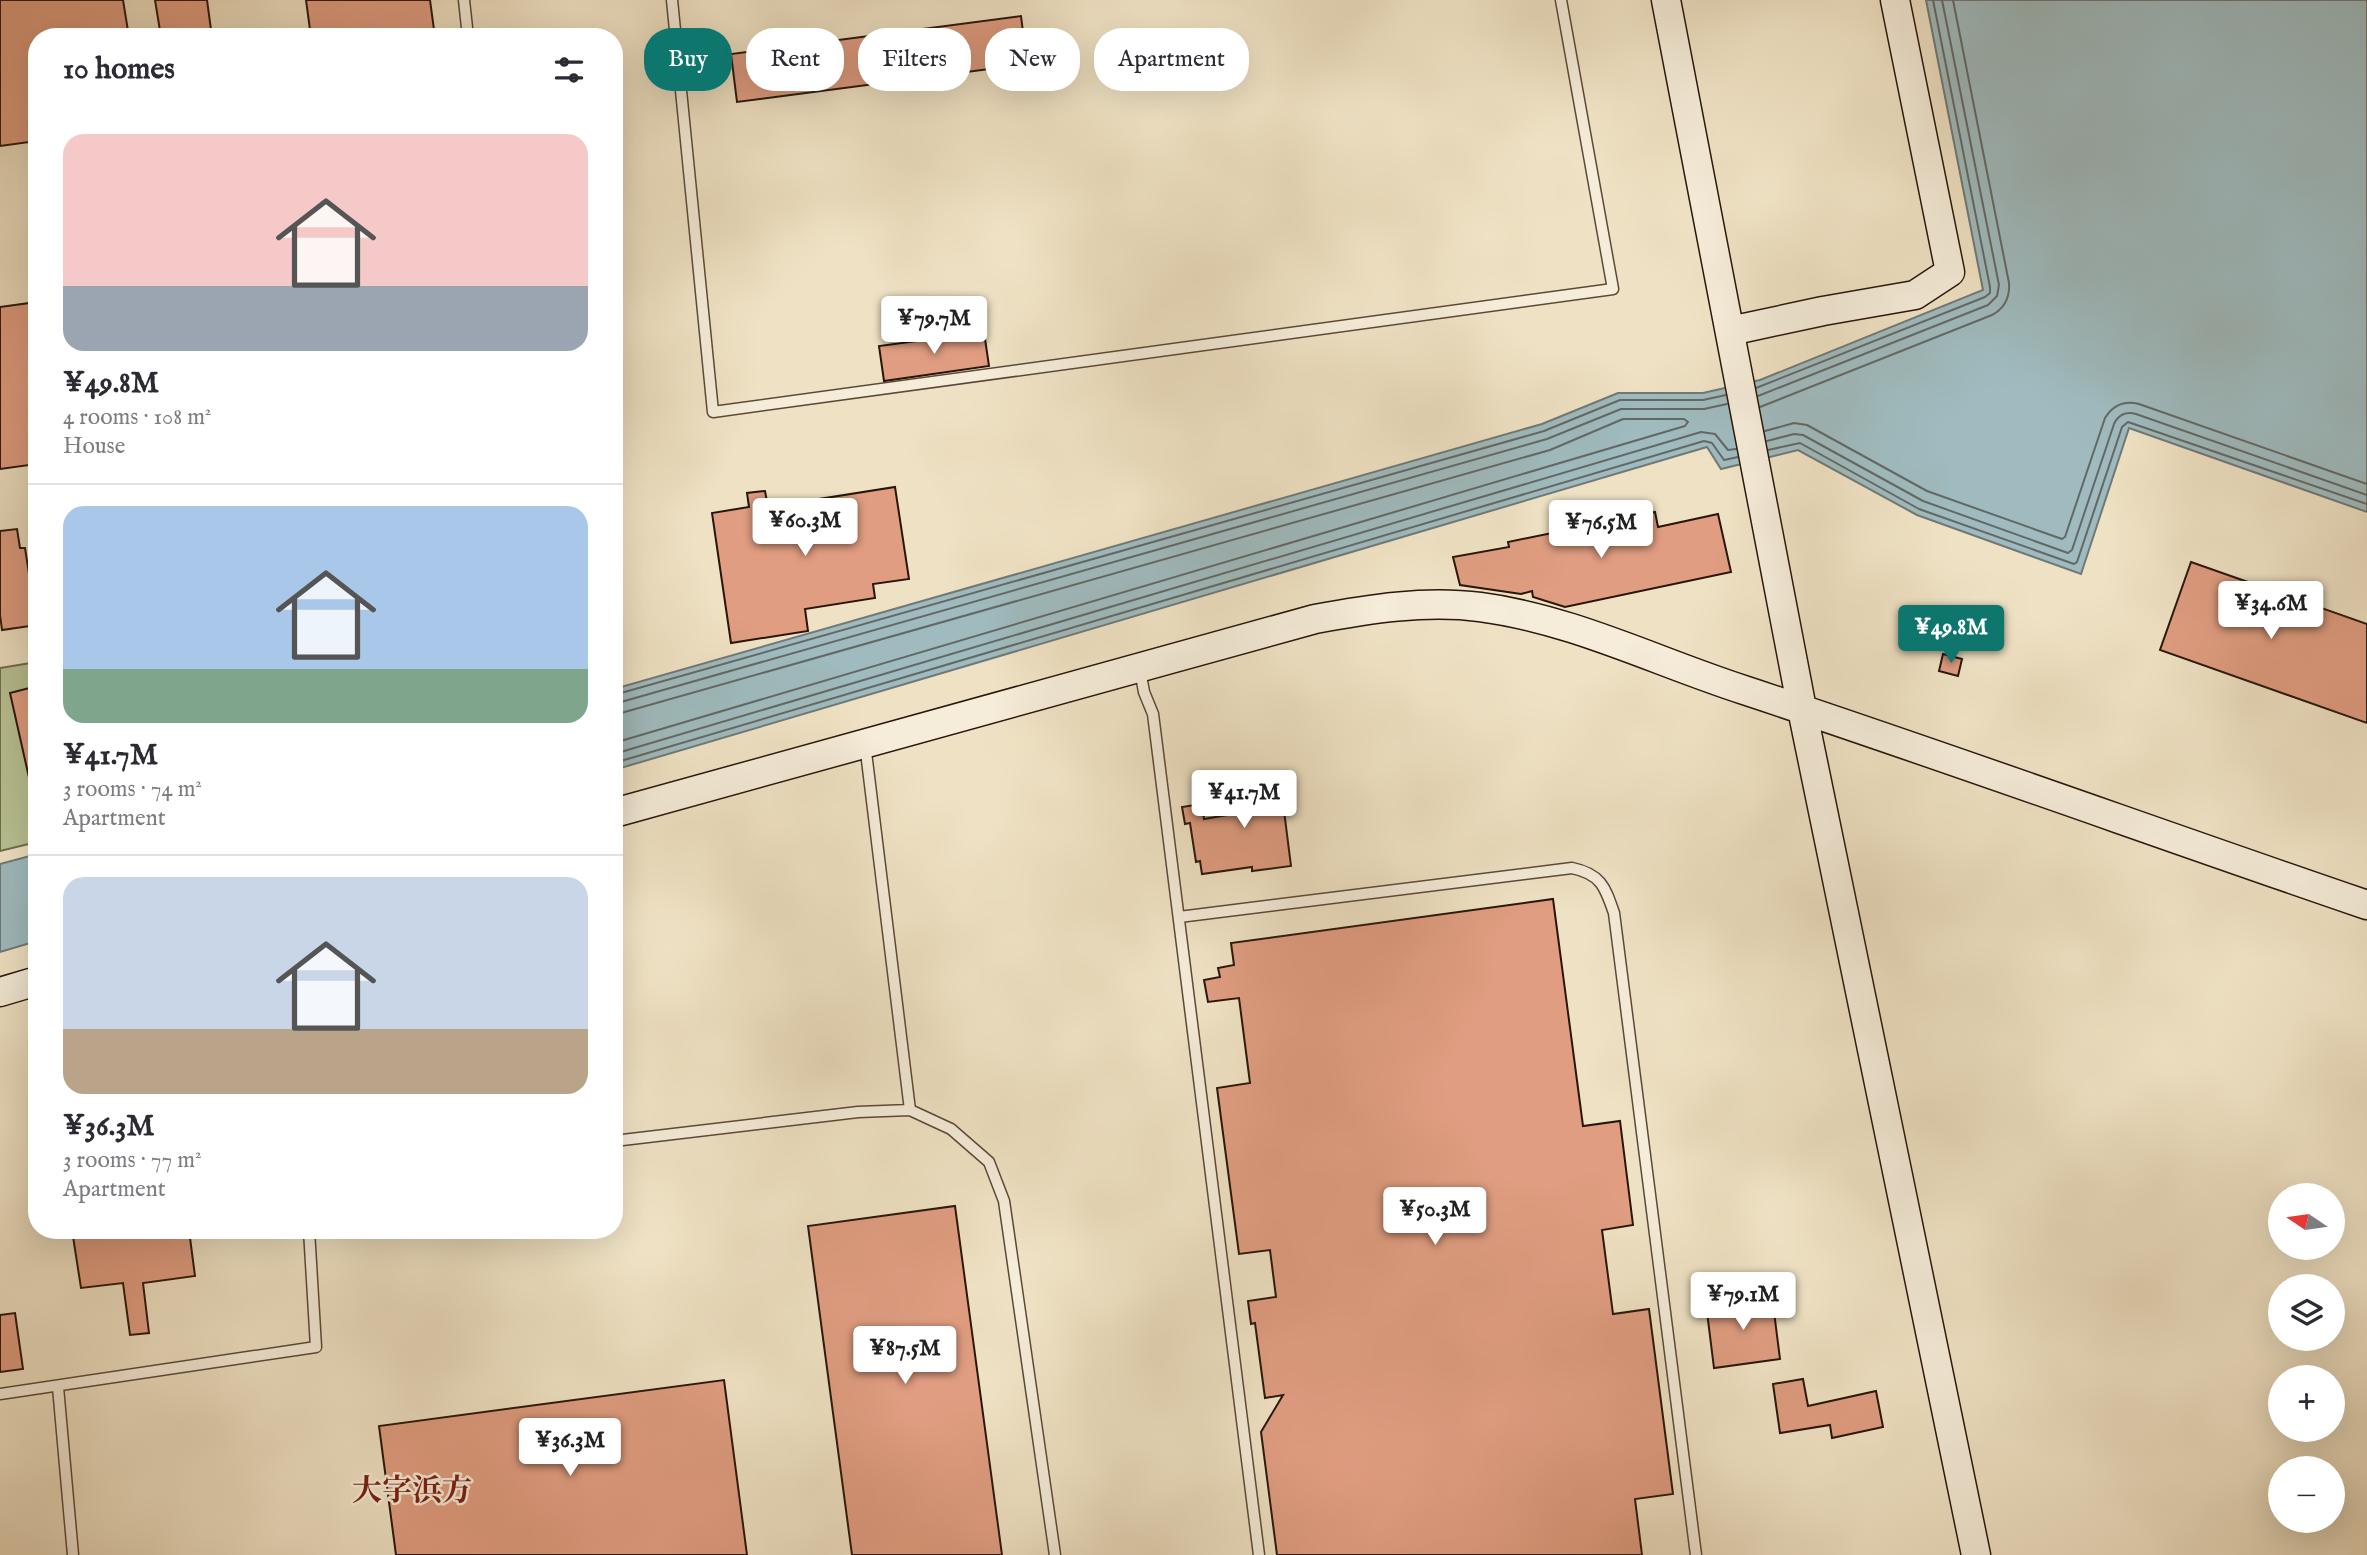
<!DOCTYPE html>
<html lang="en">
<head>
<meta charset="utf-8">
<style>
	:root { --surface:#fff; --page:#f2f2f3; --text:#2b2b33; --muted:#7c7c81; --line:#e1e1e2; --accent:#0f766e }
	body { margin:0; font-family:"IM FELL English","Noto Serif JP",serif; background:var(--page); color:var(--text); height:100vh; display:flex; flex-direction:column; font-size:26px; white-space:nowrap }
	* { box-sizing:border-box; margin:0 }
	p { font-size:23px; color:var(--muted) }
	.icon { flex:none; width:38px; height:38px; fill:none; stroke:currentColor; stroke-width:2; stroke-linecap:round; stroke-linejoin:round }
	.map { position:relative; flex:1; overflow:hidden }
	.drawer { position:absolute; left:28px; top:28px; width:595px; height:1211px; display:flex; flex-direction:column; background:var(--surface); border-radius:28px; box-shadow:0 7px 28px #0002 }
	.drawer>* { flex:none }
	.guide { position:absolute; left:644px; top:28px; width:665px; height:63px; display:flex; gap:14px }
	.needle { width:46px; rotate:283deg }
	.tools { position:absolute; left:2268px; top:1183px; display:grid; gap:14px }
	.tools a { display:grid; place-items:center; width:77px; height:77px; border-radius:50%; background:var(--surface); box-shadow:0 7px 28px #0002; font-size:35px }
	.price { position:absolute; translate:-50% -60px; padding:0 16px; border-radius:7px; background:#fff; color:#222; font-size:23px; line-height:46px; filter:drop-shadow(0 2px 4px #0008) }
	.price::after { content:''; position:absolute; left:50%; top:42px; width:21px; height:16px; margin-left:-10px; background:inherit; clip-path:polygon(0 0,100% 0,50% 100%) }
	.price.current { background:var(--accent); color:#fff }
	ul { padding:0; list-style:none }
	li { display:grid; align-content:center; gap:14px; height:371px; padding:0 35px }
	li+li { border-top:2px solid var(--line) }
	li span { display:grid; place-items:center; height:217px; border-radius:21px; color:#555 }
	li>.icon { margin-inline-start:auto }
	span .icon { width:126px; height:126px; fill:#fffc; stroke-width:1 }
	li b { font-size:30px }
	h2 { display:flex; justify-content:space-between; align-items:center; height:84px; padding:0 35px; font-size:30px }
	.tag { padding:0 24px; border-radius:28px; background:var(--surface); box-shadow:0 7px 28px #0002; font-size:24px; line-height:63px }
	.tag.current { background:var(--accent); color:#fff }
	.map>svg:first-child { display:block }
	.green { fill:#b9c394; stroke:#716c50; stroke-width:2 }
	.water { fill:#9fbbbf; stroke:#707977; stroke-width:2 }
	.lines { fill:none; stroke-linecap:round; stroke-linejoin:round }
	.shore { stroke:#646865; stroke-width:2 }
	.building { fill:#e09d81; stroke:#29160b; stroke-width:2 }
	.lane-casing { stroke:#5a4939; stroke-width:13 }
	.secondary-casing { stroke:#29160b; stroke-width:31 }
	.lane { stroke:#f5ecd9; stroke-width:10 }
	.secondary { stroke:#f5ecd9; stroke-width:28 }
	.labels { text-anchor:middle; stroke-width:5; stroke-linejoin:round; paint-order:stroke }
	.quarter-label { font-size:30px; font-weight:bold; fill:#7a1f14; stroke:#f5ecd9 }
</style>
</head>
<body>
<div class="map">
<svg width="2367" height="1555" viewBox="0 0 2367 1555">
	<rect width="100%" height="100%" fill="#efe2c4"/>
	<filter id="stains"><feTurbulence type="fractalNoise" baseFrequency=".00286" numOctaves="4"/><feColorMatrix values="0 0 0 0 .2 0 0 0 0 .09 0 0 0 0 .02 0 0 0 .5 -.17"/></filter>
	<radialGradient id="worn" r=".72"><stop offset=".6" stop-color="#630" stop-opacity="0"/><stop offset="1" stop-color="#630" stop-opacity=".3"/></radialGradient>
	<path class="green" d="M37,662V842L0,851V668Z"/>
	<path class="water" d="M1926,0H2367V512L2129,428L2081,574L1917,515L1798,450L1721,469L1707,447L614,770V689L1542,424L1618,393H1703L1760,380L1983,290Z
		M37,854V941L0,952V864Z"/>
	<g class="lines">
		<path class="shore" d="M1756,388L1985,297L1990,293V287L1933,0
			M1758,396L1988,305L1997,296L1999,285L1942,0
			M1760,407L1992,315C2005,308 2010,298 2009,283L1953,0
			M1765,431L1794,423L1807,425L1927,491L2062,539L2065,537L2105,418C2113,405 2124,400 2139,404L2367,484
			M1767,441L1794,434L1803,435L1923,501L2068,553L2072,550L2114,424C2118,415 2126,411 2136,414L2367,495
			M1768,450L1800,443L1919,509L2074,564L2077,562L2122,427L2128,422L2367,504
			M614,695L1544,431L1620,400H1703L1726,395
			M614,704L1547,439L1621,409H1704L1727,404
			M614,715L1550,450L1623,419H1684L1688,422L1685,426L614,743
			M614,754L1701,432L1715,434L1728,450L1736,449
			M614,763L1704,441L1712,443L1724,460L1738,457"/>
	</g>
	<path class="building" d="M0,0H123L129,37H37V141L0,146Z
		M155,0H207L212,37H161Z
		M306,0H430L435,37H311Z
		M1021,16L1027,64L737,102L731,54Z
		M37,302V464L0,469V307Z
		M984,332L989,366L884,381L879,346Z
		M895,487L909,579L873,584L875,598L805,609L808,631L731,643L712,513L749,507L747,493L765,491L768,507Z
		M1655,512L1658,527L1718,514L1731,572L1565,607L1533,597L1532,591L1521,594L1460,585L1453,557L1509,547L1508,542Z
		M17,529L20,548H25L37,625L2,630L0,615V531Z
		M2191,562L2367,624V723L2160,650Z
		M1943,654L1962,659L1958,676L1939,671Z
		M37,686V781L30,782L10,693Z
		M1279,771L1291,866L1252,871V867L1202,874L1200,861L1196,862L1190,823L1185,824L1182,807L1202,804L1204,819L1245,812L1240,776Z
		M1553,899L1583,1126L1620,1121L1633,1225L1602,1230L1613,1314L1649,1309L1673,1494L1635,1499L1642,1555H1277L1261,1432L1283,1395L1265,1398L1255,1323L1251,1324L1248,1301L1276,1297L1270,1250L1239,1254L1217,1088L1250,1083L1239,998L1208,1002L1204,980L1220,977L1218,968L1234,965L1231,943Z
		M955,1206L1002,1555H852L808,1226Z
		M72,1230H189L195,1276L143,1283L149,1333L130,1335L123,1283L81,1288Z
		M1772,1296L1780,1359L1714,1368L1706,1304Z
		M15,1313L23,1369L0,1372V1315Z
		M1803,1379L1808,1406L1876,1391L1883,1427L1832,1438L1830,1425L1780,1433L1773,1384Z
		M724,1380L747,1555H396L379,1426Z"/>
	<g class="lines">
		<defs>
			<path id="lane" d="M464,0L468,37
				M672,0L713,412L1613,289L1561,0
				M1140,670L1144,692L1153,714L1259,1555
				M865,744L910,1110
				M1179,917L1572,868C1601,874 1605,887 1614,913L1696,1555
				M614,1141L858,1112L910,1110L951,1129L989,1162L1004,1201L1055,1555
				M58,1387L73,1555
				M0,1394L316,1347L309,1230"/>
			<path id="secondary" d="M1666,0L1802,709L1976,1555
				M1730,331L1823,311L1915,295L1950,272L1895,0
				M614,813L1315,619C1369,609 1425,600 1480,607C1572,619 1657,662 1744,690C1953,759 2159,834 2367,905
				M0,992L37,981"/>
		</defs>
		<use href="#lane" class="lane-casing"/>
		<use href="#secondary" class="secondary-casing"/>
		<use href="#lane" class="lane"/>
		<use href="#secondary" class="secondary"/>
	</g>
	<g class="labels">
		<g class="quarter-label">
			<text x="412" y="1500">大字浜方</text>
		</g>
	</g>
	<rect width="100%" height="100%" filter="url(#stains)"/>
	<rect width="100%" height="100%" fill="url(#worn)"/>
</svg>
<div class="tools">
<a><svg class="needle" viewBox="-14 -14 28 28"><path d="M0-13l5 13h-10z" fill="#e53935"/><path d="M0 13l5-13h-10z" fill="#7c7c81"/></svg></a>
<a><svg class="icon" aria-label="layers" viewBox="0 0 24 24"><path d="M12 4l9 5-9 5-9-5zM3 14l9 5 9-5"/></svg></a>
<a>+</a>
<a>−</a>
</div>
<b class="price" style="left:934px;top:356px">¥79.7M</b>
<b class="price" style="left:805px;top:558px">¥60.3M</b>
<b class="price" style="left:1601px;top:560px">¥76.5M</b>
<b class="price" style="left:2271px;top:641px">¥34.6M</b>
<b class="price current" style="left:1951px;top:665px">¥49.8M</b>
<b class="price" style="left:1244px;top:830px">¥41.7M</b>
<b class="price" style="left:1435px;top:1247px">¥50.3M</b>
<b class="price" style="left:1743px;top:1332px">¥79.1M</b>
<b class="price" style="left:905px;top:1386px">¥87.5M</b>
<b class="price" style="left:570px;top:1478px">¥36.3M</b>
<div class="guide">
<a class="tag current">Buy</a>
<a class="tag">Rent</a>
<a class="tag">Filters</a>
<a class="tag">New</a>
<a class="tag">Apartment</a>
</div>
<section class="drawer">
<h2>10 homes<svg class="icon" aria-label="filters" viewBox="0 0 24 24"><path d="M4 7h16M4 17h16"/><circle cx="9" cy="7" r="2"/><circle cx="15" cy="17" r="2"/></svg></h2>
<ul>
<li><span style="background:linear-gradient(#f6c9c9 70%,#9aa5b1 0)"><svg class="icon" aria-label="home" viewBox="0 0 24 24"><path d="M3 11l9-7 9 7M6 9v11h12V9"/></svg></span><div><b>¥49.8M</b><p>4 rooms · 108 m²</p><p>House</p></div></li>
<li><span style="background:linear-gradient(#a9c7e8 75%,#7fa58c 0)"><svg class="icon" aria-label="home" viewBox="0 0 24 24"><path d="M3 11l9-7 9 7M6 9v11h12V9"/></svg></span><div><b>¥41.7M</b><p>3 rooms · 74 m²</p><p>Apartment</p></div></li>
<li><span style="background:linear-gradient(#c9d6e8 70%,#b9a48a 0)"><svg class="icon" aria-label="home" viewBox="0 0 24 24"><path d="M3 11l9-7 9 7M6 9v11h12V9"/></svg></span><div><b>¥36.3M</b><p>3 rooms · 77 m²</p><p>Apartment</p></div></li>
</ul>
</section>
</div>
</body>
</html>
